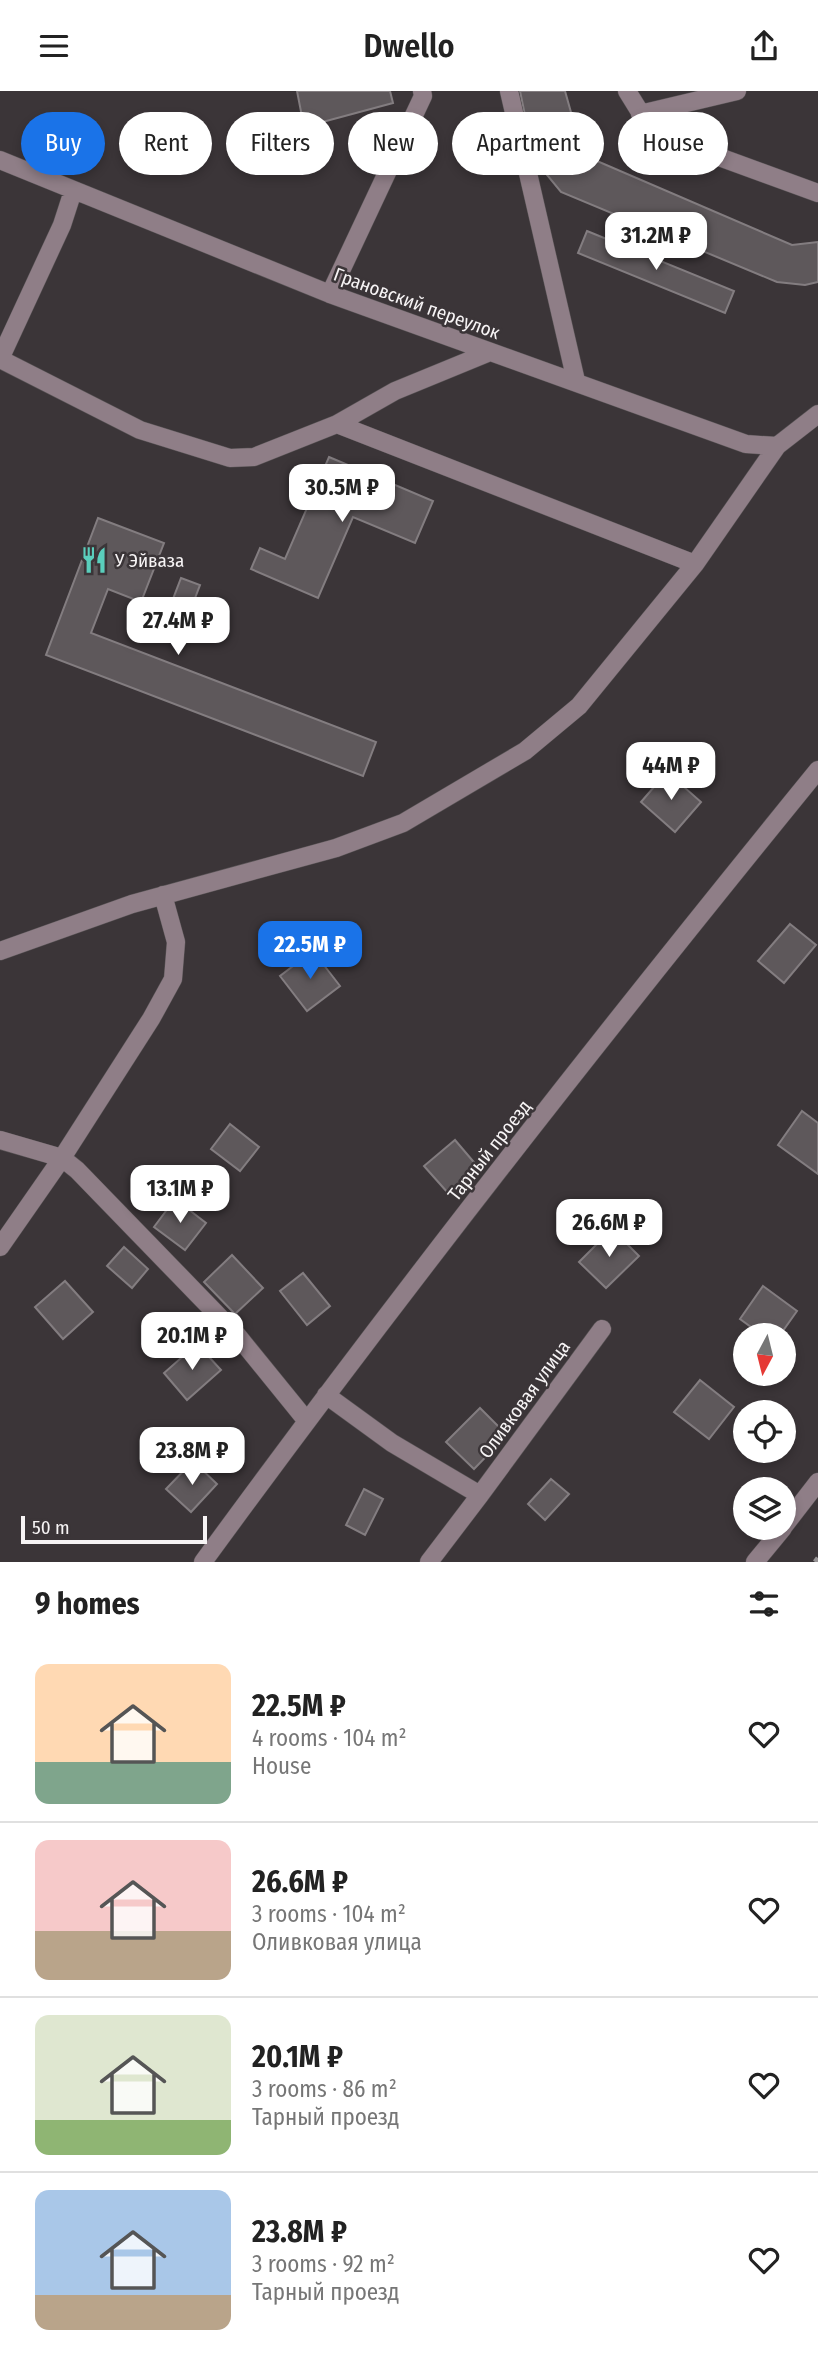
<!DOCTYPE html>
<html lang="en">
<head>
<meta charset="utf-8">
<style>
	:root { --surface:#fff; --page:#f2f2f2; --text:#222; --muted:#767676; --line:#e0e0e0; --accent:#1a73e8 }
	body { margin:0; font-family:"Fira Sans Condensed",sans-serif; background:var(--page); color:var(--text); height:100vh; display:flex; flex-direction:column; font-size:26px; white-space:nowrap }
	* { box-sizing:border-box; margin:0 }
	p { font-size:23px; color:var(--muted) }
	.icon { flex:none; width:38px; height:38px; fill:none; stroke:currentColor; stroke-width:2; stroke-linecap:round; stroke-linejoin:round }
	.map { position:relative; height:1471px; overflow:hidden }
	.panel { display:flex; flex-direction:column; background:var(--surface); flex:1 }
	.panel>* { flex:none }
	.top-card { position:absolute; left:21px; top:21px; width:777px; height:63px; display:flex; gap:14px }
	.needle { width:46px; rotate:187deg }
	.tools { position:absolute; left:733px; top:1232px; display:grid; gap:14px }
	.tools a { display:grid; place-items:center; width:63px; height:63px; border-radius:50%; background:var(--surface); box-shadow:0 4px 10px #0003; font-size:35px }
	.scale { position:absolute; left:21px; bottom:18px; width:186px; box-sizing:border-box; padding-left:7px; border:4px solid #f7f4f5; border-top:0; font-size:19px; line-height:24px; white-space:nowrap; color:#f7f4f5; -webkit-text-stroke:5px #3b3538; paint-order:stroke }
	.price { position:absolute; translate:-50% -60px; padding:0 16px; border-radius:14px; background:#fff; color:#222; font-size:23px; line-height:46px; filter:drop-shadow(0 2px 4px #0008) }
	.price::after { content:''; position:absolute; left:50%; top:42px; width:21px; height:16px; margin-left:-10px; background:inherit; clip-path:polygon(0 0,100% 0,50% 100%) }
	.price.active { background:var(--accent); color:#fff }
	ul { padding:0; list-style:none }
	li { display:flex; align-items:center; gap:21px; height:175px; padding:0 35px }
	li+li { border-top:2px solid var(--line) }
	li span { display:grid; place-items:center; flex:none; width:196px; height:140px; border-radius:14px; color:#555 }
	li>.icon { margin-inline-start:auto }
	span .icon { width:84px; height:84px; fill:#fffc; stroke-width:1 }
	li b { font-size:30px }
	h2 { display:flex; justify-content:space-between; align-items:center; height:84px; padding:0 35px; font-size:30px }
	.chip { padding:0 24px; border-radius:32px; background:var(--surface); box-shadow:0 4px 10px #0003; font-size:24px; line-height:63px }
	.chip.active { background:var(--accent); color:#fff }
	header { display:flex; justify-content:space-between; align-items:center; height:91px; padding:0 35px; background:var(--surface); font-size:32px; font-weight:600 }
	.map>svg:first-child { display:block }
	.building { fill:#5e585b; stroke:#837d80; stroke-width:2 }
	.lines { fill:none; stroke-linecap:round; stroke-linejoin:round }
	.minor-casing { stroke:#595456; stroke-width:19 }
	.minor { stroke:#8f7e87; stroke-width:18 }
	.rail { stroke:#989496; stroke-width:5; stroke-dasharray:14 7; stroke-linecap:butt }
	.labels { text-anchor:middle; stroke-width:5; stroke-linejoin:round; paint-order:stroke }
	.street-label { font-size:19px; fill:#f7f4f5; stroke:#3b3538 }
	.poi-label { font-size:19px; fill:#f7f4f5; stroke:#3b3538; text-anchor:start }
</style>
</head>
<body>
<header><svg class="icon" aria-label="menu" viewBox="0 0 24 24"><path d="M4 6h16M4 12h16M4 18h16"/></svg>Dwello<svg class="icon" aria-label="share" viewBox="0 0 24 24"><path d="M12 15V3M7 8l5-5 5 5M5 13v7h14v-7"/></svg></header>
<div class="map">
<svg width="818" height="1471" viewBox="0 0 818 1471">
	<rect width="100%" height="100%" fill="#3b3538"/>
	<path class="building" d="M297,0H390L393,12L304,36Z
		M520,0H565L583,64L792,154L818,151V191L805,194L777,191L561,101L534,68Z
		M587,140L734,200L725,222L578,162Z
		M329,366L433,410L415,452L353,426L318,507L251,478L260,457L285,468Z
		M98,427L164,452L141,511L108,498L91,542L376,651L363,685L46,564Z
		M181,487L200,494L192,515L173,508Z
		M667,681L701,711L675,741L641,711Z
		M790,833L816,854L784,892L758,870Z
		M313,860L340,895L307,920L280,885Z
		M802,1020L818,1032V1083L778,1054Z
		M230,1033L259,1056L240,1080L211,1058Z
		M455,1049L478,1076L448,1102L424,1075Z
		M175,1108L206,1132L185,1159L154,1136Z
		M612,1138L639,1165L606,1197L579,1171Z
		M124,1156L148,1178L132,1197L107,1175Z
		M232,1164L263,1197L235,1223L204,1191Z
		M303,1182L330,1215L307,1234L280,1200Z
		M65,1190L93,1221L63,1248L35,1216Z
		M763,1195L797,1220L780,1244H762L740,1228Z
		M197,1253L221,1279L187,1309L164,1282Z
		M700,1289L734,1316L709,1348L674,1321Z
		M480,1317L507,1344L474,1378L446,1351Z
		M193,1370L217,1393L191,1421L166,1398Z
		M551,1388L569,1403L545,1429L528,1413Z
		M364,1398L383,1408L365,1444L346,1434Z"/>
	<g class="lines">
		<defs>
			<path id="minor" d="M509,0L576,290
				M627,0L648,34L659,44L818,102
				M640,23L737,0
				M0,69L330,203L746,353L777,355L818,323
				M330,203L423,5L422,0
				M0,268L140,339L230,367L254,366L337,333L395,300L490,261
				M0,268L62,134L73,100
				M337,333L695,473
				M0,860L132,813L336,757L403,732L525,660L579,615L695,473L777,355
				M0,1049L62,1067L77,1079L237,1244L306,1329
				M0,1156L62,1067L151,928L173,888L176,851L163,804
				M326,1304L392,1352L480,1404L602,1238
				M784,1435L818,1391
				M203,1471C400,1201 607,938 818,679
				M429,1471L480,1404
				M755,1471L783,1437"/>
		</defs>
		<use href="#minor" class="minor-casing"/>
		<use href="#minor" class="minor"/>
		<path class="rail" d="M815,1471L818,1467"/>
	</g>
	<defs>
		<symbol id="restaurant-bare" viewBox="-9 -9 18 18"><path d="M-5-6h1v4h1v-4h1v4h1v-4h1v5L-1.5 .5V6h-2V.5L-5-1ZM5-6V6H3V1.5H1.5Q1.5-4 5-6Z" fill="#5acebc" stroke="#3b3538" stroke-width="2.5" paint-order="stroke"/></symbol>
	</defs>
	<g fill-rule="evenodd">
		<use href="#restaurant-bare" x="75" y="450" width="38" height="38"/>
	</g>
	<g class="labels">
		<g class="street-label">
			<text transform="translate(417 212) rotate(20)" y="7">Грановский переулок</text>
			<text transform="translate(489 1059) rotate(-52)" y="7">Тарный проезд</text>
			<text transform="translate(524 1308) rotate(-54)" y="7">Оливковая улица</text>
		</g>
		<g class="poi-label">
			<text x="115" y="476">У Эйваза</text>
		</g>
	</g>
</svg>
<div class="tools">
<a><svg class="needle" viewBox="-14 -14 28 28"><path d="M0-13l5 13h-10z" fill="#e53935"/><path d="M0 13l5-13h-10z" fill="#767676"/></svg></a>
<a><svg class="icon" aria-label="locate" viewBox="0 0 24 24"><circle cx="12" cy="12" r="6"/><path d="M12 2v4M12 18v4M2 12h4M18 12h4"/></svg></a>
<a><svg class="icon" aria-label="layers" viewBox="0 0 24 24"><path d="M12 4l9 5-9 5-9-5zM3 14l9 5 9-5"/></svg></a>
</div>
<div class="scale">50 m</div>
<b class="price" style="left:656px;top:181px">31.2M ₽</b>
<b class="price" style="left:342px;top:433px">30.5M ₽</b>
<b class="price" style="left:178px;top:566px">27.4M ₽</b>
<b class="price" style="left:671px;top:711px">44M ₽</b>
<b class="price active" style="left:310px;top:890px">22.5M ₽</b>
<b class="price" style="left:180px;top:1134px">13.1M ₽</b>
<b class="price" style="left:609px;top:1168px">26.6M ₽</b>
<b class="price" style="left:192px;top:1281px">20.1M ₽</b>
<b class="price" style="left:192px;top:1396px">23.8M ₽</b>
<div class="top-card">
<a class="chip active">Buy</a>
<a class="chip">Rent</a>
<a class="chip">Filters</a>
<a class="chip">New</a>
<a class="chip">Apartment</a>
<a class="chip">House</a>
</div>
</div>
<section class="panel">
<h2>9 homes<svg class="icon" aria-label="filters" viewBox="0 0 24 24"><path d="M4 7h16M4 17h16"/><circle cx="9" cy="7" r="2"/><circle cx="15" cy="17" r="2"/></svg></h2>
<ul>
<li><span style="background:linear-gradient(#ffd9b3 70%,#7fa58c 0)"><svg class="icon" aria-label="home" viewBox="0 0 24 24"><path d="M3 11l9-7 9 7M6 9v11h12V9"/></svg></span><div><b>22.5M ₽</b><p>4 rooms · 104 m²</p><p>House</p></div><svg class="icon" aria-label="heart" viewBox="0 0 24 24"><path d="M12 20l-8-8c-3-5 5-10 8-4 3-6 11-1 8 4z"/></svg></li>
<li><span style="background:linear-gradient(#f6c9c9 65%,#b9a48a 0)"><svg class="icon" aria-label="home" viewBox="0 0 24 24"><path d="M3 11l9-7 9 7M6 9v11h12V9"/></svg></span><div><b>26.6M ₽</b><p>3 rooms · 104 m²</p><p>Оливковая улица</p></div><svg class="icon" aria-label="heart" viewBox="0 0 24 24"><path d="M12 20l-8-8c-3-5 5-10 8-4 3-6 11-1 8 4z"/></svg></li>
<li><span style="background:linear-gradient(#dfe7d0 75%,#8fb573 0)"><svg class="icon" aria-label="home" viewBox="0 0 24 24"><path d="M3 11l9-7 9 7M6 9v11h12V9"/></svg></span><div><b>20.1M ₽</b><p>3 rooms · 86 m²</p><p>Тарный проезд</p></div><svg class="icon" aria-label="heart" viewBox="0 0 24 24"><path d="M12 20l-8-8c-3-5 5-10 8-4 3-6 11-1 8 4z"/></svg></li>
<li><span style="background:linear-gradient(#a9c7e8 75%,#b9a48a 0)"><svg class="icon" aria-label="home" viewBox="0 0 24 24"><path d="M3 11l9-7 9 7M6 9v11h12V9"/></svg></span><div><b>23.8M ₽</b><p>3 rooms · 92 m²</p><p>Тарный проезд</p></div><svg class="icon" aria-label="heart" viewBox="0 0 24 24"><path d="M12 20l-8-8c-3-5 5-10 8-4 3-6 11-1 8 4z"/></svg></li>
</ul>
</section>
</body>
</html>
